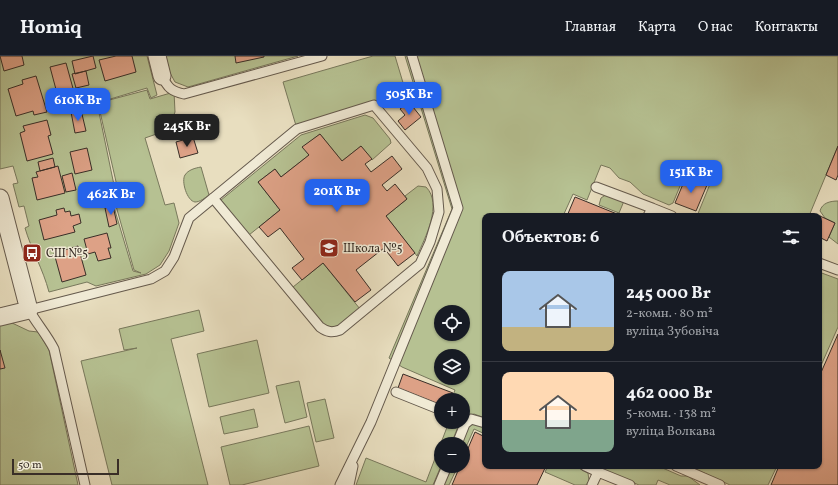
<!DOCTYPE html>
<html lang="ru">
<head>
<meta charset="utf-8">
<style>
	:root { --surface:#171b24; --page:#20242c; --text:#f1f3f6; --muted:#9ea1a6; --line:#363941; --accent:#2563eb }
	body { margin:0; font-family:Vollkorn,serif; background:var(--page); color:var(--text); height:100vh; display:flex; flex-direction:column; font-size:15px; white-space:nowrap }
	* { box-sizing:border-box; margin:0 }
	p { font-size:13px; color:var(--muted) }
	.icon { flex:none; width:22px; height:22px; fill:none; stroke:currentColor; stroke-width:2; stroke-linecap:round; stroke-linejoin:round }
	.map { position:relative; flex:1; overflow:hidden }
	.side { position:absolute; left:482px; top:157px; width:340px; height:256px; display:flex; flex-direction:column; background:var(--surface); border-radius:8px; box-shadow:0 1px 3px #0004 }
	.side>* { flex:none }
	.fabs { position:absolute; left:434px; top:249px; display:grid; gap:8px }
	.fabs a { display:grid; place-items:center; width:36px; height:36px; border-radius:50%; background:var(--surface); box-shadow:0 1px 3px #0004; font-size:20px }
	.scale { position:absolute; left:12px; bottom:10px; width:107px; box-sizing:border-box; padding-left:4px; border:2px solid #392e27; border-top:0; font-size:11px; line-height:14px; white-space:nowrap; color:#392e27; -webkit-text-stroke:3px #f0ead5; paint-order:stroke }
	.price { position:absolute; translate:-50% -34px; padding:0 9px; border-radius:8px; background:var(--accent); color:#fff; font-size:13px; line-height:26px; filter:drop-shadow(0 1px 2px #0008) }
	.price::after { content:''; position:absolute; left:50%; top:24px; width:12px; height:9px; margin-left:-6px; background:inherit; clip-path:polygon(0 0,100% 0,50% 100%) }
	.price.active { background:#222; color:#fff }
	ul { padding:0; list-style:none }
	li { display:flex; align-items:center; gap:12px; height:100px; padding:0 20px }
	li+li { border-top:1px solid var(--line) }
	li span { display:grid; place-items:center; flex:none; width:112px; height:80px; border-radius:8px; color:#555 }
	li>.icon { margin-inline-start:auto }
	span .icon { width:48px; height:48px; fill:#fffc; stroke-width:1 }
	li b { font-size:17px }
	h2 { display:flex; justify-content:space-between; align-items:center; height:48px; padding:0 20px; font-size:17px }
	header { display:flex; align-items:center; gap:24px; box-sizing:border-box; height:56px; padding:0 20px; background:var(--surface); border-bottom:1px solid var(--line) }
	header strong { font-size:19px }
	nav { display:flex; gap:22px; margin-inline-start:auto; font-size:14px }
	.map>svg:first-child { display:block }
	.green { fill:#b6c192; stroke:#78785c; fill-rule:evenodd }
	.building { fill:#dda186; stroke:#392e27 }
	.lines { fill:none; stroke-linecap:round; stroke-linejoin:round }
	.lane-casing { stroke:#655a4d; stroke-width:11 }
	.street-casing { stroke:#655a4d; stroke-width:19 }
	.lane { stroke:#f0ead5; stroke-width:9 }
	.street { stroke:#f0ead5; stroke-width:17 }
	.labels { text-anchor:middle; stroke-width:3; stroke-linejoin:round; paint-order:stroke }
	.poi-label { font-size:12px; fill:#392e27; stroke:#f0ead5; text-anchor:start }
</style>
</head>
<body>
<header>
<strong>Homiq</strong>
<nav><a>Главная</a><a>Карта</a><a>О нас</a><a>Контакты</a></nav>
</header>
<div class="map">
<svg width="838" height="429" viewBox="0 0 838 429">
	<rect width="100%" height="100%" fill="#e8debf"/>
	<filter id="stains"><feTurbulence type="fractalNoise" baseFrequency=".005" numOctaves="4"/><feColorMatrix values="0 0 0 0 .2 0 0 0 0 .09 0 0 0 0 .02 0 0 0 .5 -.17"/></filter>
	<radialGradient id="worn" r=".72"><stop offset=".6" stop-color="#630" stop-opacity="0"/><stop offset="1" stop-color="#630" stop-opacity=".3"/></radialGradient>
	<path class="green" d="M0,0H147L157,39L151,42L147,32L97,47L114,129L108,131L133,215L141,217L134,214L111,132L117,130L98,47L147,34L150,43L174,36L175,56L168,74L145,82L165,149L174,147L179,167L169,195L160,209L146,218L96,230L87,226L49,236C43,213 31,193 25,172L29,170L24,150L19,151L13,128L18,127L13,110L0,113Z
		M165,0H298L188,31L175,26L169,15Z
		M373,0H395L407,40L297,73L283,26Z
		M405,0H838V90L809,160H697L710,128L685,118L673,147L669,149L643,138L630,126L619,122L610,112L601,109L587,144L573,138L563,160H485V362L474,358L467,360L463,358V344H451L455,334L402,311L389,302L452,153ZM441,256H463V278H441ZM441,300H463V322H441Z
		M365,59L373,62L390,83L391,87L372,104L361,90L342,105L320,78L303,91L309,99L281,121L275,113L258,126L280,154L249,179L221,144L301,79Z
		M201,111L209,139C205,142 200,146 195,146C187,145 181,125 185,119C188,114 195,112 201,111Z
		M418,130L426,131C443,148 425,182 417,200L386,160L407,143L405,140Z
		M607,138L624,145L619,157L599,149L601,142Z
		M838,145V188L829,181L835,167L825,162L820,155C822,147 830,145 838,145Z
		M323,207L360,253C349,262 338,277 323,268L293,231Z
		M819,216L838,223V271L819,314Z
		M199,254L204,275L171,283L208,429H112L81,305L137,292L124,294L119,273Z
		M10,266L29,275L38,276L49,294L78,429H0V269Z
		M257,284L269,337L209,351L197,298Z
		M299,325L307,361L285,367L276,330Z
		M325,343L334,382L316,386L307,347Z
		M254,353L258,371L224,378L220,361Z
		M449,366H460L451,388H441V410L433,429H356L366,402L426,426Z
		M474,367L485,371V378L474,373L463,398V388H460L466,373Z
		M309,370L319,410L242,429H230L221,391Z
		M451,410H458L449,429H443Z
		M548,410H575L588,417L589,425L586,429H575L545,416Z
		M597,410H658L681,420H688L700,429H670L658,424L656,429H639L607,416Z
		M689,410H777L768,429H730Z"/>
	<path class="building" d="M0,0H22L24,9L4,15Z
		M93,0L96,12L75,18L72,5Z
		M116,0H132L136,16L105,25L99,4Z
		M235,0H264V1L236,7Z
		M66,7L74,36L58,41L50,11Z
		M86,15L89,29L76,32L72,18Z
		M36,20L47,56L34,59L33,55L16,60L8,33L23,28L22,24Z
		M409,46L421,61L405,74L398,65L405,59L400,53Z
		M81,54L86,75L75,77L71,56Z
		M47,64L51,79L48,80L53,98L27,105L20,77L25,75L23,70Z
		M320,78L342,105L361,90L372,103L365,108L371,116L392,100L402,113L382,129L387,135L395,128L407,143L386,160L415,197L398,210L384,192L356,214L371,234L355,246L323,207L302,224L292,212L304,203L280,172L268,181L259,171L280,154L258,126L275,113L281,121L309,99L302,91Z
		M193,81L198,97L180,102L176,86Z
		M838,90V119L836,124L826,119Z
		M87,92L92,114L75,118L70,96Z
		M53,102L55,111L40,115L38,106Z
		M58,110L65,137L37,144L32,122L38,121L36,116Z
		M72,117L76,134L66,136L62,120Z
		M686,121L707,129L696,155L675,147Z
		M107,132L109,142L99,144L97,135Z
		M575,141L622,160H567Z
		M113,150L117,168L109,171L105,152Z
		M64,152L65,156L70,155L71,160L79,158L81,167L73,170L75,176L44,184L39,164L57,159L56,154Z
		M820,160L835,167L827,185L819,181Z
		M107,177L111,192H108L111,202L98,205L95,196L88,198L84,183Z
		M78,190L86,219L62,226L54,197Z
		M838,278V429H771L779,410H819V321Z
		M0,294L5,312L0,313Z
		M403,318L453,337L450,344H441V349L398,332Z
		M475,376L485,381V410H546L537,429H452L460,410H463V404Z"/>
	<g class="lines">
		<defs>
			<path id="lane" d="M162,20C168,32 171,35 184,38L322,0
				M596,131L652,152
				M648,160L652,152L672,160
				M819,207L838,214
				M396,336L441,354
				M457,388L465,368L471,363L485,367
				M585,410L598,416L592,429
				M676,410L720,429
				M598,416L630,429
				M85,429L54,293C47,279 37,268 29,254L151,223L165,215L174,201L189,162L297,73L374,49L427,112L437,133L439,156L430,186L420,208L340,274C332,277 327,276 320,271L213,142
				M340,429L371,366L458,152L412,0
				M349,429L353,410
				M439,429L447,410"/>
			<path id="street" d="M157,0L162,20
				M0,142L29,254L0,261"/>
		</defs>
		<use href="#lane" class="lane-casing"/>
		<use href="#street" class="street-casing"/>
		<use href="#lane" class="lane"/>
		<use href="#street" class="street"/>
	</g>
	<defs>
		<symbol id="school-square" viewBox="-11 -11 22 22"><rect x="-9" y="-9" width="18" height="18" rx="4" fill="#8f2418" stroke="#f0ead5"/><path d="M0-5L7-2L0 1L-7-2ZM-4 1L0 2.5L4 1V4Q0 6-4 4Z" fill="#fff"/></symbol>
		<symbol id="bus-square" viewBox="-11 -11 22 22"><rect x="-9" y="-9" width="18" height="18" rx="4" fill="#8f2418" stroke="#f0ead5"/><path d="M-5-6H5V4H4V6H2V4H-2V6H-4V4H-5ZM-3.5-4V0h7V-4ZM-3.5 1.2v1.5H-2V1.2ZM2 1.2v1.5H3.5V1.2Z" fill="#fff"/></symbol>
	</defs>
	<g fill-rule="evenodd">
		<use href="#school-square" x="318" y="181" width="22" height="22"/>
		<use href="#bus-square" x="21" y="186" width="22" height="22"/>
	</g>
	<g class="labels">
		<g class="poi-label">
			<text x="343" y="196">Школа №5</text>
			<text x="46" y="201">СШ №5</text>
		</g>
	</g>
	<rect width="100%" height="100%" filter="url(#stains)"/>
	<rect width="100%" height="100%" fill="url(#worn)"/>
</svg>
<div class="fabs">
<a><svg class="icon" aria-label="locate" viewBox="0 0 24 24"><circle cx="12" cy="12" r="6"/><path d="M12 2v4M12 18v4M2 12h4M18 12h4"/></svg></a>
<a><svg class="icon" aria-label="layers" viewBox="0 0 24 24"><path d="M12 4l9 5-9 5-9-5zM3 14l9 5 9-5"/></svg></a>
<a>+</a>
<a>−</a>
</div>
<div class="scale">50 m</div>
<b class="price" style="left:409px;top:60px">505K Br</b>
<b class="price" style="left:78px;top:66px">610K Br</b>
<b class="price active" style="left:187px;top:92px">245K Br</b>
<b class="price" style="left:691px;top:138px">151K Br</b>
<b class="price" style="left:337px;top:157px">201K Br</b>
<b class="price" style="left:111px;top:160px">462K Br</b>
<section class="side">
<h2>Объектов: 6<svg class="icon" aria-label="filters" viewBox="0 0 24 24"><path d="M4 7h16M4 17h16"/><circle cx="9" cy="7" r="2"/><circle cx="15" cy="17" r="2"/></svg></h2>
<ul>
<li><span style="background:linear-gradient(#a9c7e8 70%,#c2b280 0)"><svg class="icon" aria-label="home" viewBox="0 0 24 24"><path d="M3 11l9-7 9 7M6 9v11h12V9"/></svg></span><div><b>245 000 Br</b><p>2-комн. · 80 m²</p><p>вуліца Зубовіча</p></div></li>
<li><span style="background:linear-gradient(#ffd9b3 60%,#7fa58c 0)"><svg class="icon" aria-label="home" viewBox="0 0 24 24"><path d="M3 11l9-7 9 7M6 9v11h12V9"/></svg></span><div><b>462 000 Br</b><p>5-комн. · 138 m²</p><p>вуліца Волкава</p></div></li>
</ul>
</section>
</div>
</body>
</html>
